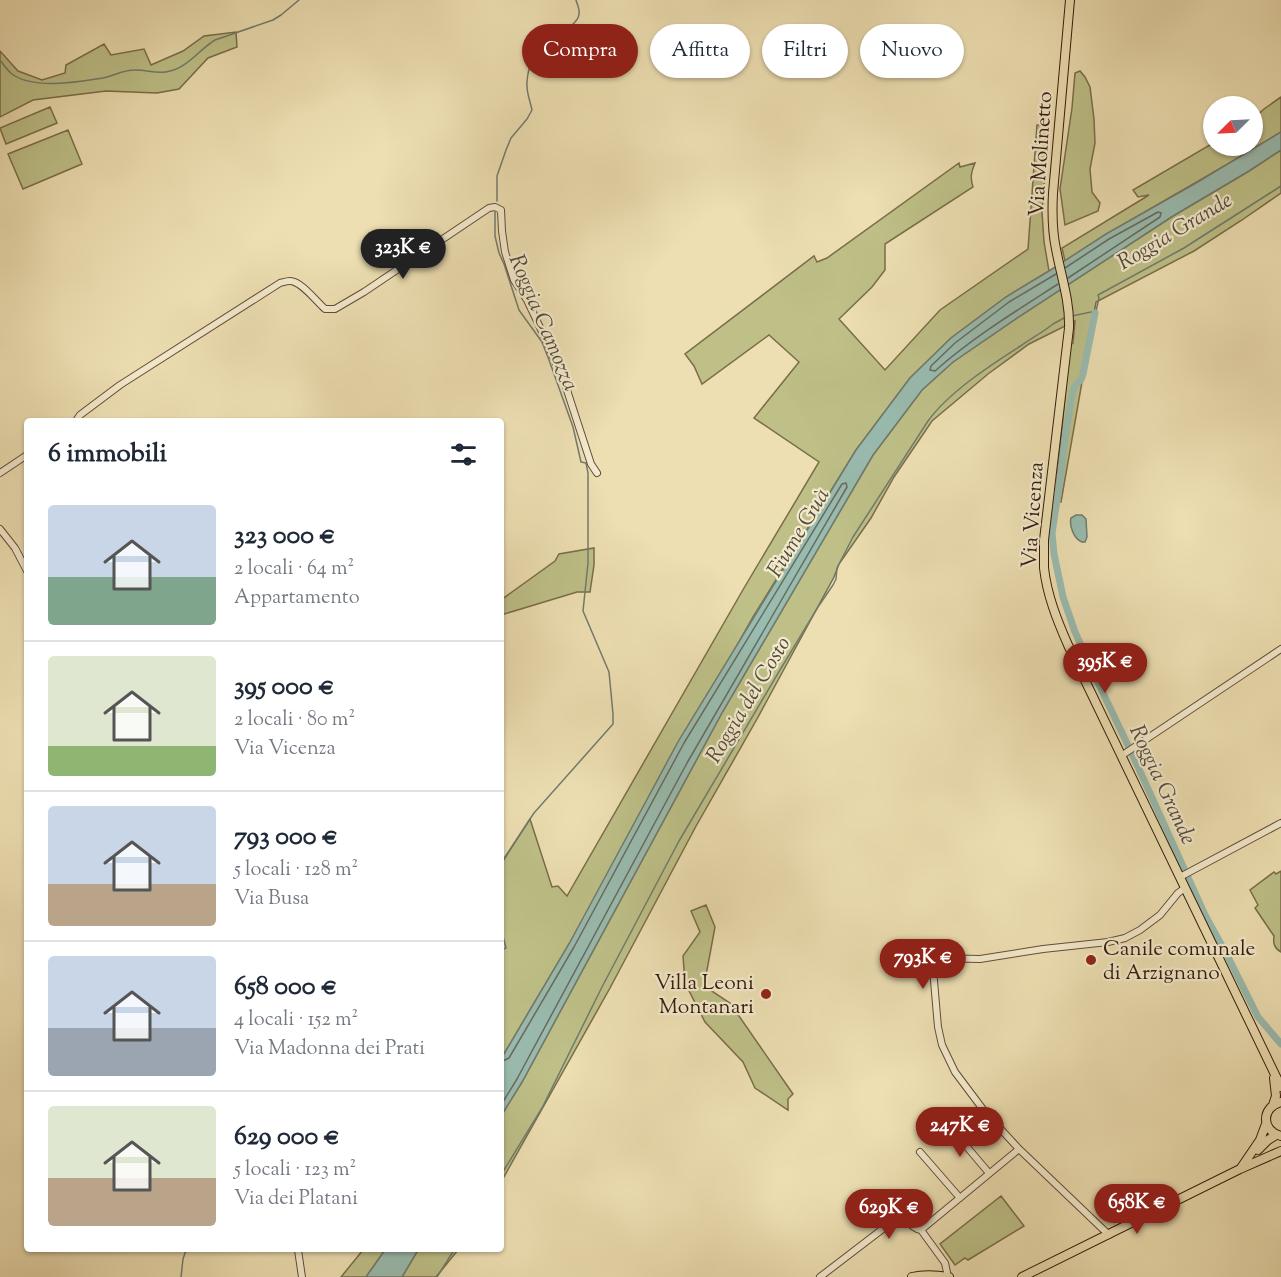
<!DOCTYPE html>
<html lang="it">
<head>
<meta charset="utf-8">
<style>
	:root { --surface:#fff; --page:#f6f6f7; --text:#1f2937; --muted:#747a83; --line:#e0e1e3; --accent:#8f2418 }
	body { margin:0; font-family:"Sorts Mill Goudy",serif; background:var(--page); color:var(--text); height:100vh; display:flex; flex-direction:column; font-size:22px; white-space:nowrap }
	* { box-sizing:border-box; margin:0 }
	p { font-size:20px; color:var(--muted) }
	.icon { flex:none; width:33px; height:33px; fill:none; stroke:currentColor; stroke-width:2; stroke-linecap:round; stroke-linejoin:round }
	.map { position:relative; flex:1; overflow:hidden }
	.drawer { position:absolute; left:24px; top:418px; width:480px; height:834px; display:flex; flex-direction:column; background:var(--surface); border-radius:6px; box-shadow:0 2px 4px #0004 }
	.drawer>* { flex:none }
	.guide { position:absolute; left:522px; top:24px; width:570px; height:54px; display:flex; gap:12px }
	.needle { width:39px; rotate:246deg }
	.tools { position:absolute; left:1203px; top:96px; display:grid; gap:12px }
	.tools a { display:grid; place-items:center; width:60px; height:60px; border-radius:50%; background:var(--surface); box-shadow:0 2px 4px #0004; font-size:30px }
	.price { position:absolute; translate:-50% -51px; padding:0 14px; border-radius:21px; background:var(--accent); color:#fff; font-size:20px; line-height:39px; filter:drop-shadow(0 2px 3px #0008) }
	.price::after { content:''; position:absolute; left:50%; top:36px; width:18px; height:14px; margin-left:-9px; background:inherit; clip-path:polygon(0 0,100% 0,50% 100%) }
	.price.current { background:#222; color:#fff }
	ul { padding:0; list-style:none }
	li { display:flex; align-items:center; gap:18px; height:150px; padding:0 24px }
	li+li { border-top:2px solid var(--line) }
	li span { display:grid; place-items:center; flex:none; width:168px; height:120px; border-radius:6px; color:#555 }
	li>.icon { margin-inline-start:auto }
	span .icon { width:72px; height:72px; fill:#fffc; stroke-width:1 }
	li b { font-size:26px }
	h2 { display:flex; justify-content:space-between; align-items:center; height:72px; padding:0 24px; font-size:26px }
	.chip { padding:0 21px; border-radius:27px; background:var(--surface); box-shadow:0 2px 4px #0004; font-size:21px; line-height:54px }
	.chip.current { background:var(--accent); color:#fff }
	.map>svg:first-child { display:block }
	.green { fill:#bec088; stroke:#7a6d4a; stroke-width:1.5 }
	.water { fill:#99bcb0; stroke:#717b6e; stroke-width:1.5 }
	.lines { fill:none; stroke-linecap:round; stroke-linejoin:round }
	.shore { stroke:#676b5e; stroke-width:1.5 }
	.stream { stroke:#717b6e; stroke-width:1.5 }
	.canal { stroke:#99bcb0; stroke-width:7 }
	.minor-casing { stroke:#634b36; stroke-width:8 }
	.major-casing { stroke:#351a0c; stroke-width:10 }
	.minor { stroke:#f3eacd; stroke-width:6 }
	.major { stroke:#eddfb2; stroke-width:8 }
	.poi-dot { fill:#8f2418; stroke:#f3eacd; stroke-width:2 }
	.labels { text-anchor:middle; stroke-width:4.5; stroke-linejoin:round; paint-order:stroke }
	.street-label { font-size:21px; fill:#351a0c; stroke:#f3eacd }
	.poi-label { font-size:21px; fill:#351a0c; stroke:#f3eacd; text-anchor:start }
	.water-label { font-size:22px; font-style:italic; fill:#534b3d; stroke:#f3eacd }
</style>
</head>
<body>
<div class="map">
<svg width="1281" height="1277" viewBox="0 0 1281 1277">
	<rect width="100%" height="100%" fill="#eddfb2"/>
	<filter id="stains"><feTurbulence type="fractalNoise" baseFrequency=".00333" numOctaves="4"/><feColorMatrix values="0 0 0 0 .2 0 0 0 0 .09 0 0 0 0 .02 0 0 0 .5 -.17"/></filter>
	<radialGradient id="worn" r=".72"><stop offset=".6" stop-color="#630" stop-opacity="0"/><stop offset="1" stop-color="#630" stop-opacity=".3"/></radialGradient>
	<path class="green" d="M236,32L237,47L208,58L179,89L157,93L106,91L33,100L0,117V51L18,71L42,80L65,73L66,65L104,44L111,55L144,49L151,65L183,51L204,36Z
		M1080,71L1085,77L1090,87L1094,119L1095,143L1090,169L1092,192L1100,203L1098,211L1065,225L1060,189L1072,108L1075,73Z
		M1281,97V132C1210,176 1135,215 1065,261L1062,248L1149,195L1138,197L1133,190L1213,143L1214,146H1252L1253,119L1264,109Z
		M50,107L57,123L6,144L0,128Z
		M1037,125H1049L1042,212L1044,242L1049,271L1006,297L951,338L910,378L856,450L753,617L569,944L501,1059V864L530,819L552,887L558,886L567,896L744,588L819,462L754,418L799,362L769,335L702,384L694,366L685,354L814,256L817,262L827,258L959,163L960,167L975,163C971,172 970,178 973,187L885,244V270L872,287L839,319L885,370L940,310L1028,249Z
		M68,130L82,164L23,189L8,154Z
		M1281,150V193L1242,220L1194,251L1096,302L1061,502L1055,500L1070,345L1073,343L1075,321L1029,344L988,374L932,421L894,477L871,518L839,564L834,577L757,719L695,828L610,988L501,1182V1116L522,1082L723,711L873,455L922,390L953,362L1020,316L1173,216L1249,171Z
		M594,548V565L590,592H577L501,615V600L555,561L559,554Z
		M1281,871V952C1274,948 1273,943 1274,936L1255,908L1258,905L1250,890L1274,872L1276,874Z
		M706,905L715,927L704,986L730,1003L793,1094L788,1099V1110L755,1088L743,1062L705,1022L685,983L683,956L700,932L691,911Z
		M1001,1196L1024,1226L968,1260L965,1258L955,1265L940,1244Z
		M363,1250H385L366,1277H341Z
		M418,1250H458L436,1277H402Z"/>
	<path class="water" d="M1281,132V150L1249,171L1173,216L1020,316L953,362L922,390L873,455L723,711L522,1082L501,1116V1059L569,944L679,740L856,450L910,378L951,338L1006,297L1049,271L1106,234L1196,183Z
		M1076,515H1082L1086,519L1087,537L1085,542H1082C1074,539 1069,526 1071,518Z
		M385,1250H418L402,1277H366Z"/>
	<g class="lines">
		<path class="shore" d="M1065,268L1109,239L1158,212L1161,213L1160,217L1068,278
			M1056,274L1009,302L955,343L931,366L930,370L935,371C972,338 1016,311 1058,284
			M501,1061L505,1060L509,1058L574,947L684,743L842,484L846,483L847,487L687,763L517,1079L501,1105"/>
		<path class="stream" d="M0,60C4,65 7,70 12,74C34,90 78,82 103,78C113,76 123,70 134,70C146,69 158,75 170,71C188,67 200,49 215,40L273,20L281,15L299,0
			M497,201V176L506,150L511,138L527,119L532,110C530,100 526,92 527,82C528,68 533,53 544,43C552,35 578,27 579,14C580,9 577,4 576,0
			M495,212V236L499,253L504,264L519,310L542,342L549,360L573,427L581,462L586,463L588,473V563L583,611L609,672L613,714V724L534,813L501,863
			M1072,316L1096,311L1099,298L1098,295L1184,248L1281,186
			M501,929L506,948L501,950
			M501,1175L542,1108L602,987L679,841L777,675L818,607L833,585L836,579L837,568L853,537L928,421C949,392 992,364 1022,345C1032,338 1043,332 1053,324L1064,318
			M181,1277L183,1259L186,1250
			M437,1277L454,1250"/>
		<path class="canal" d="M1095,313L1083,374L1081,380L1077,383L1073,390L1066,431L1059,487L1052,533L1054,554L1063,597L1075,632L1092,670L1134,758L1205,915L1227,955L1258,1017L1281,1044"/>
		<defs>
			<path id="minor" d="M75,422L80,415L120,385L280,283C284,282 287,281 290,281C301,281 316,301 325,309H335L364,292L489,208L495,207L501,210L502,231L505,252L514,280L527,300L545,338L565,384L591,464L597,473
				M0,473L27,455
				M0,529L15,548L27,571
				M1121,756L1281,649
				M1180,877L1281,823
				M950,1127L989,1173
				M920,1152L960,1198
				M921,1230L1019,1149
				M1109,1235L1019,1149L985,1112L955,1072L942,1045L938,1027L932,958L980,959L1043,949L1108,942L1125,938L1140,930L1160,915L1178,893L1185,888
				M298,1250L302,1277
				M820,1277L897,1218L901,1217C909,1221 912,1229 921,1230L945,1263L948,1277"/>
			<path id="major" d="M1070,0L1053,193C1052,212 1052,230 1056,249C1061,276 1070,301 1069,328L1044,540C1044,549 1044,559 1044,568C1047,595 1057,620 1068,645L1281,1087
				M1281,1102C1261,1107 1261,1131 1281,1136
				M1273,1105L1276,1096L1274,1078
				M1258,1150L1268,1140L1276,1135
				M1241,1168L1260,1140L1266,1124
				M912,1277C924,1274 937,1275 949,1277
				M1022,1277L1240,1169L1281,1151"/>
		</defs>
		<use href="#minor" class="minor-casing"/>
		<use href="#major" class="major-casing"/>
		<use href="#minor" class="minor"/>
		<use href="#major" class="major"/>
	</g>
	<g class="poi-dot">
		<circle cx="1091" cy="960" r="6"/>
		<circle cx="766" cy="994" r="6"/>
	</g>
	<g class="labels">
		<g class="street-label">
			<text transform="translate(1040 154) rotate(-86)" y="7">Via Molinetto</text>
			<text transform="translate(1032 515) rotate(-86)" y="7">Via Vicenza</text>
		</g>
		<g class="poi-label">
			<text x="1103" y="955">Canile comunale<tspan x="1103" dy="24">di Arzignano</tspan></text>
			<text x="754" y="989" text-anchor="end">Villa Leoni<tspan x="754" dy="24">Montanari</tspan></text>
		</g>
		<g class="water-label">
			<text transform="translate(1174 230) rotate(-31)" y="8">Roggia Grande</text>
			<text transform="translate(545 322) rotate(67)" y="8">Roggia Camozza</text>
			<text transform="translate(797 532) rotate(-59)" y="8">Fiume Guà</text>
			<text transform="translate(747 699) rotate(-59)" y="8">Roggia del Costo</text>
			<text transform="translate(1164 784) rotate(65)" y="8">Roggia Grande</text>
		</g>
	</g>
	<rect width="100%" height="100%" filter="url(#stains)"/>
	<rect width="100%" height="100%" fill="url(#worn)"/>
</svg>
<div class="tools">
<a><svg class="needle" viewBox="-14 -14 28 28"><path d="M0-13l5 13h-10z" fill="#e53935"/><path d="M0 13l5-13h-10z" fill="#747a83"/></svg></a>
</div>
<b class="price current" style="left:403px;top:280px">323K €</b>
<b class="price" style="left:1105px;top:694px">395K €</b>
<b class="price" style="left:923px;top:990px">793K €</b>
<b class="price" style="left:960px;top:1158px">247K €</b>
<b class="price" style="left:1137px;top:1235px">658K €</b>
<b class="price" style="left:889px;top:1240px">629K €</b>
<div class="guide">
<a class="chip current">Compra</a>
<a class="chip">Affitta</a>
<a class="chip">Filtri</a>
<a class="chip">Nuovo</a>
</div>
<section class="drawer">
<h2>6 immobili<svg class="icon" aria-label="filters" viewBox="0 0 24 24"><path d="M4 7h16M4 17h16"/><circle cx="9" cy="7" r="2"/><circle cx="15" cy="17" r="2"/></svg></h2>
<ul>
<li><span style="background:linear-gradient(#c9d6e8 60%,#7fa58c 0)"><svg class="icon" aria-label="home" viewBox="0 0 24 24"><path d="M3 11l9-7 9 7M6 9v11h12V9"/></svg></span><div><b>323 000 €</b><p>2 locali · 64 m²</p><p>Appartamento</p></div></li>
<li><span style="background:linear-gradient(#dfe7d0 75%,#8fb573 0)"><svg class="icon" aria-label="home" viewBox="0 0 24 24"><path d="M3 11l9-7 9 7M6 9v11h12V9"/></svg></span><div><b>395 000 €</b><p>2 locali · 80 m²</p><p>Via Vicenza</p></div></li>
<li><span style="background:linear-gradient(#c9d6e8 65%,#b9a48a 0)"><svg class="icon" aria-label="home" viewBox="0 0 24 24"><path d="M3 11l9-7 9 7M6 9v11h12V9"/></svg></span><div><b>793 000 €</b><p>5 locali · 128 m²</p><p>Via Busa</p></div></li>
<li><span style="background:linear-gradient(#c9d6e8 60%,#9aa5b1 0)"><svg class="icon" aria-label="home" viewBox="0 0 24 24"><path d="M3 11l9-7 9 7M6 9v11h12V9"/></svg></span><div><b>658 000 €</b><p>4 locali · 152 m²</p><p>Via Madonna dei Prati</p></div></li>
<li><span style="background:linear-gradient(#dfe7d0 60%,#b9a48a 0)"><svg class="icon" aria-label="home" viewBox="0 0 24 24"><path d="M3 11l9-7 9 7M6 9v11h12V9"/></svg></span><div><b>629 000 €</b><p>5 locali · 123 m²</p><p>Via dei Platani</p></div></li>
</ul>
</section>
</div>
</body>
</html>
